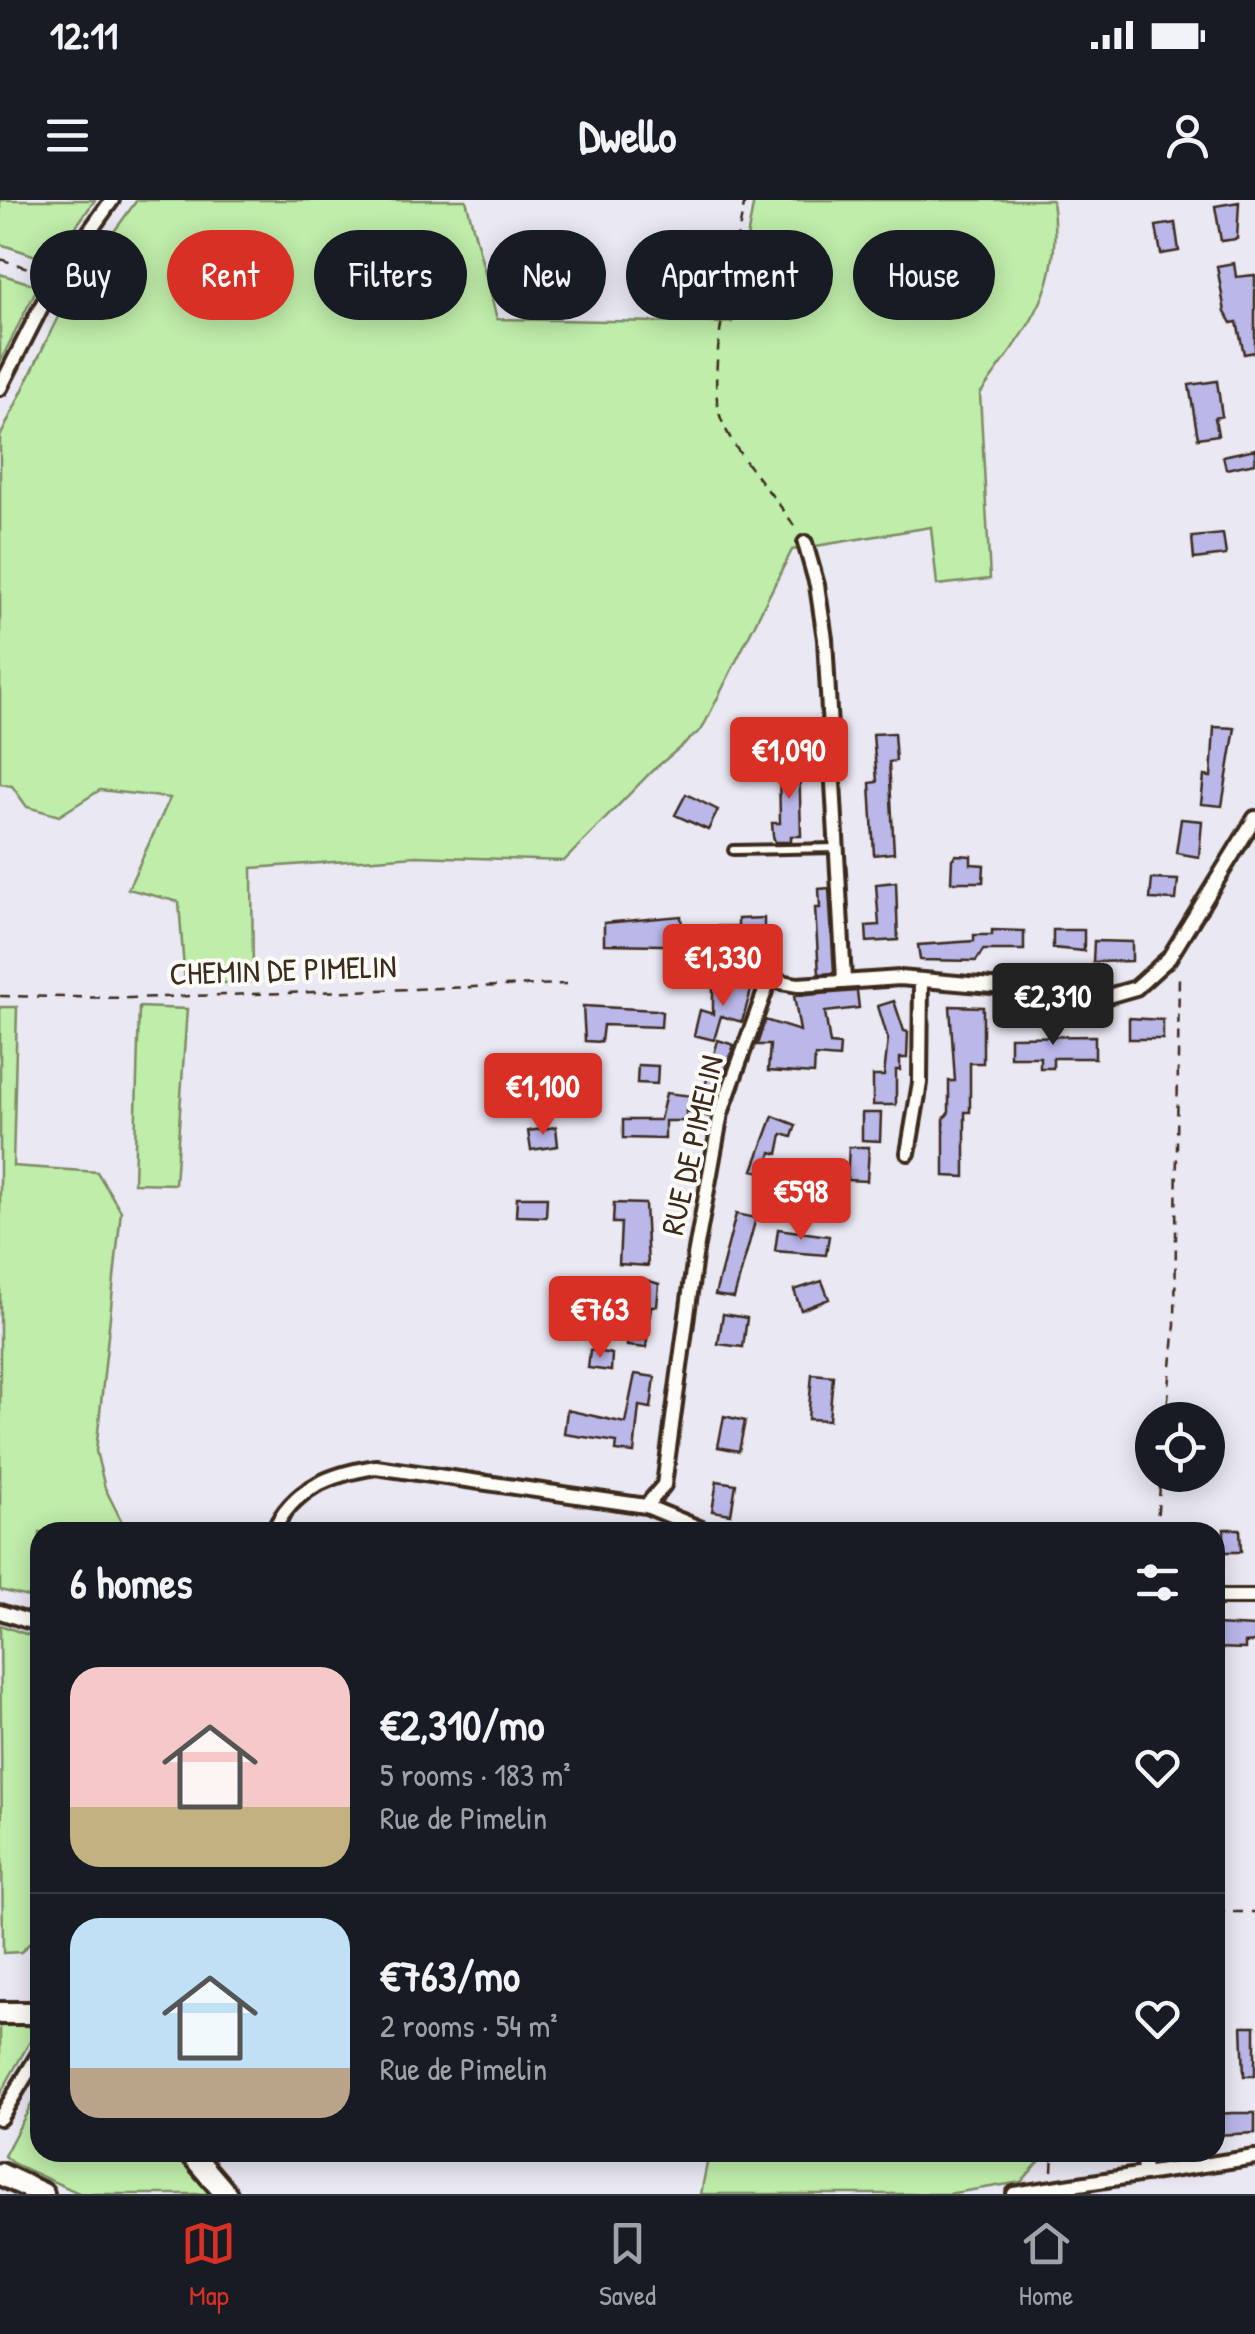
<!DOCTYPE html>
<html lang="en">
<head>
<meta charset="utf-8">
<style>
	:root { --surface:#171b24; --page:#242831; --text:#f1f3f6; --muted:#9ea1a6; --line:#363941; --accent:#d93025 }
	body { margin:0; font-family:"Patrick Hand",sans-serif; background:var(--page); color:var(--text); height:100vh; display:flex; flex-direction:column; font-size:38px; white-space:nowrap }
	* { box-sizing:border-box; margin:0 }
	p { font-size:32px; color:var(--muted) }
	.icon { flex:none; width:55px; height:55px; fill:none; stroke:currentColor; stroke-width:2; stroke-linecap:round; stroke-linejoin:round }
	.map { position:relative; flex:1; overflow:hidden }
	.side { position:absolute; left:30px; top:1322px; width:1195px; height:640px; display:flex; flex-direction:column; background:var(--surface); border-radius:30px; box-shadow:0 5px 25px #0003 }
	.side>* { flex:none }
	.guide { position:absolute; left:30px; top:30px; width:1195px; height:90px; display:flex; gap:20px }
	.tools { position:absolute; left:1135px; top:1202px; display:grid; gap:20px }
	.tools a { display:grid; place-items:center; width:90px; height:90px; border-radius:50%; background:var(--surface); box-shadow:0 5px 25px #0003; font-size:50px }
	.price { position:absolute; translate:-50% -85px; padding:0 22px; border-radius:10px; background:var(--accent); color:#fff; font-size:32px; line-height:65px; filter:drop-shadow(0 2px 5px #0008) }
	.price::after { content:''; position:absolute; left:50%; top:60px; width:30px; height:22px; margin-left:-15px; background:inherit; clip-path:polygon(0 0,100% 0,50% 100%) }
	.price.current { background:#222; color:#fff }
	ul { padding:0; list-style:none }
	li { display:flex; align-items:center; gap:30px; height:250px; padding:0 40px }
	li+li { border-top:2px solid var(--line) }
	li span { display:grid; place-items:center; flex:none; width:280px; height:200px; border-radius:30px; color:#555 }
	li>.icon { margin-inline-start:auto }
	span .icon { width:120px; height:120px; fill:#fffc; stroke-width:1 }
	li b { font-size:42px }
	h2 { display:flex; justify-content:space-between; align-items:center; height:120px; padding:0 40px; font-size:42px }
	.chip { padding:0 35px; border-radius:45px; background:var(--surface); box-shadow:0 5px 25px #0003; font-size:35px; line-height:90px }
	.chip.current { background:var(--accent); color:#fff }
	.status { display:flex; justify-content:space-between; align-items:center; height:70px; padding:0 50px; background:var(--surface); direction:ltr }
	.status svg { height:28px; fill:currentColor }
	header { display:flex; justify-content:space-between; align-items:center; height:130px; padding:0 40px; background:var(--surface); font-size:45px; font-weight:800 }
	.menu { display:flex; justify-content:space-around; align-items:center; height:140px; border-top:2px solid var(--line); background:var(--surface); font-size:28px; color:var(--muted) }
	.menu a { display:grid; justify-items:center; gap:5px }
	.menu .current { color:var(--accent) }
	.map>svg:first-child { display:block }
	.green { fill:#bfedaa; stroke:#7d8c64; stroke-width:2.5 }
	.building { fill:#b9b8e9; stroke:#3b2a1e; stroke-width:2.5 }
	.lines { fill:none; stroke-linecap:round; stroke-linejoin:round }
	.lane-casing { stroke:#3b2a1e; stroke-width:14 }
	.street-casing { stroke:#3b2a1e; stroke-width:20 }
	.primary-casing { stroke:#3b2a1e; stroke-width:28 }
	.path { stroke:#3b2a1e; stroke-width:2.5; stroke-dasharray:10 8; stroke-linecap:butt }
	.lane { stroke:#fdfcf7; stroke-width:6 }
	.street { stroke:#fdfcf7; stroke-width:12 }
	.primary { stroke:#fdfcf7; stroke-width:20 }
	.labels { text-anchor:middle; stroke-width:8; stroke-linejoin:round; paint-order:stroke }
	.street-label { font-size:32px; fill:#3b2a1e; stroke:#fdfcf7 }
</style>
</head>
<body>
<div class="status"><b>12:11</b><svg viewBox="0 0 49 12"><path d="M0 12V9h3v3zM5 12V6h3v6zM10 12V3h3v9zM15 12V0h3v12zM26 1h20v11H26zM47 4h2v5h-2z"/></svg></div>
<header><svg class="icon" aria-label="menu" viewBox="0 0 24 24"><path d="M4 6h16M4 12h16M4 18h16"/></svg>Dwello<svg class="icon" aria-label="person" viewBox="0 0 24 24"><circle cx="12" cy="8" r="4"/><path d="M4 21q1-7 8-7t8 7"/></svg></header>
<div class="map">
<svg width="1255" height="1994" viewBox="0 0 1255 1994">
	<rect width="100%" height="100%" fill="#e9e8f3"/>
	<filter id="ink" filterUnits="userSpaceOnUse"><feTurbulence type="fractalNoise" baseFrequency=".01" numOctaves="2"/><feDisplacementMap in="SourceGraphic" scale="20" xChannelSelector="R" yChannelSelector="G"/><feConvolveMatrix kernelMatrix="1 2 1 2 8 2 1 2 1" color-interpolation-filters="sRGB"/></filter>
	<g filter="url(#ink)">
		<path class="green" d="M0,0H95L51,61L0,44Z
			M137,0H466L497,119L717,123L732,122L754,0H1052C1065,91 1028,126 980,194L990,379L937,385L931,327L792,350L702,529L652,571L564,661L416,656L252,668L253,782L185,784L179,702L128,689L170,598L100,590L59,616L27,607L12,586L0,584V237L70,92Z
			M0,74L38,86L0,162Z
			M0,807H17L13,966L97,972L121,1011L96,1251L105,1288L127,1332H40V1400L0,1390Z
			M139,807L187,809L175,984L134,983Z
			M0,1425L40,1439V1733L21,1752L3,1753Z
			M0,1821L29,1825L33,1836L0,1894Z
			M40,1888V1952L181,1953L217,1994H81L12,1963L4,1956Z
			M709,1953L1045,1952V1955L1021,1982L948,1994H701Z"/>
		<path class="building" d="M1239,2L1237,39L1221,41L1215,6Z
			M1175,23L1179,51L1161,54L1156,26Z
			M1234,63L1236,77L1255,75V152L1244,154L1237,122L1231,123L1225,112L1217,66Z
			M1217,181L1222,216L1215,218L1218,235L1198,238L1189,185Z
			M1255,249V263L1226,269L1223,256Z
			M1223,334L1226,355L1194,359L1192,337Z
			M1214,527L1235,528L1222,606L1201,604L1204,576L1211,577Z
			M894,533L896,561L889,562L894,653L874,655L870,583L877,582L873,534Z
			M779,559H799L801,636H791V642H775L773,636L772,623H780Z
			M686,594L718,610L708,630L675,615Z
			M1181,619L1202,621L1199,657L1176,653Z
			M956,655L971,656V664L984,665L983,682H951L952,659Z
			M1152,679L1178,680L1176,700L1150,699Z
			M896,682L898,740L867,742L866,726L879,725L876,684Z
			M829,688L834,773L819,774L815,708H820L819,689Z
			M681,716L682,727L738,726V719L764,718V739L718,740V746L604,744V723Z
			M992,730L1024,731V750H983L976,761L920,760L918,745L974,741V735H992Z
			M1053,730H1084V751L1053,748Z
			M1094,741L1132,742V761L1093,762Z
			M736,784L752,787L742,822L721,816L714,840L694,835L700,810L713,814V785Z
			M857,791L859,808L825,812L830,844L840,845L839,858L815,856L814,874L768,871L770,845H757L765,820L800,831L794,796Z
			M894,801L904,831L908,832L907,858H900V870H896V905H873V876H884L888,839L878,806Z
			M583,806L656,810L662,812L661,827L603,825L601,842L585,841Z
			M950,806L983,807V863H970V912H965V977L944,976V919L949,912V881H955Z
			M1129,818L1163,820V839H1129Z
			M1095,836V858H1053V868H1040V857H1010V837Z
			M718,840L734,845L710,917L686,911V921H665V939L623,938V920H660L666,893L702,897Z
			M567,859H585L586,872L592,871V880H598V898H566Z
			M638,865L658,866L657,884L637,883Z
			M862,913H881L880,941L862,940Z
			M773,916L796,925L792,937L782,934L778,954L771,952L766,973L753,970Z
			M556,927L558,946L531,950L528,931Z
			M849,947H869L867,981L847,980Z
			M517,997H547L546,1017L516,1016Z
			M614,1003L645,1004L648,1066L619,1064L621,1023H613Z
			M736,1014L756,1018L734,1098L715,1095Z
			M778,1029L829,1036L826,1055L775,1051Z
			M640,1078L659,1084L657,1106H651L646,1148L627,1146L629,1123H635Z
			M822,1081L829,1099L801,1110L794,1090Z
			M723,1114L747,1118L743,1147L718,1144Z
			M590,1150L612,1154L611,1171L588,1168Z
			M635,1174L655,1177L651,1208L639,1206L634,1253L616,1251L617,1242L564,1234L567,1210L625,1223Z
			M812,1174L833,1176L829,1220L808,1219Z
			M724,1216L745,1221L739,1251L718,1247Z
			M717,1281L736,1284L731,1314L712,1311Z
			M1224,1329H1240L1241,1352H1224Z
			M1215,1425L1255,1427V1442L1245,1443V1449L1215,1448Z
			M1242,1826H1255V1876H1244Z
			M1233,1913H1255V1933L1215,1935V1914Z"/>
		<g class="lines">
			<defs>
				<path id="lane" d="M733,650L836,648"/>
				<path id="street" d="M0,188L56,78L112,0
					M805,343L817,385L825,439L844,780
					M908,953L920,883L921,780
					M646,1306L709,1332
					M273,1332C293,1288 331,1274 376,1267L646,1306L664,1285L695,1056L721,913L769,780L798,785L900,778L1108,796L1136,788L1169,758L1255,618
					M1215,1397H1255
					M0,1412L40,1425
					M0,1918L40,1852
					M1142,1952L1144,1971
					M1014,1994L1255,1957"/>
				<path id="primary" d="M0,1813H40
					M190,1952L226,1994
					M0,1974L43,1994"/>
			</defs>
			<use href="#lane" class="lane-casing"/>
			<use href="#street" class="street-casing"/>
			<use href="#primary" class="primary-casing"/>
			<path class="path" d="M745,0C736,49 703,177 722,221C738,260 774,293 796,329
				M0,59L40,72
				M0,796L130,798L567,784
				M1166,1220L1175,1124L1179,771
				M1156,1332L1161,1275
				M1215,1712H1255
				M1052,1971L1053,1952"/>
			<use href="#lane" class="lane"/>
			<use href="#street" class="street"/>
			<use href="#primary" class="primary"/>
		</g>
	</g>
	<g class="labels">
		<g class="street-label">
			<text transform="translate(283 770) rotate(-2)" y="11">CHEMIN DE PIMELIN</text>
			<text transform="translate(692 945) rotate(-77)" y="11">RUE DE PIMELIN</text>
		</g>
	</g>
</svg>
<div class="tools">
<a><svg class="icon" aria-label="locate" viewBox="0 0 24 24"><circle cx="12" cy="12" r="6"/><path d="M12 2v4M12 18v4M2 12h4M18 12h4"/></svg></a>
</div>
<b class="price" style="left:789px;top:602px">€1,090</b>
<b class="price" style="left:723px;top:809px">€1,330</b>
<b class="price current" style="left:1053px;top:848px">€2,310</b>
<b class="price" style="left:543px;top:938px">€1,100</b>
<b class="price" style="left:801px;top:1043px">€598</b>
<b class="price" style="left:600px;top:1161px">€763</b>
<div class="guide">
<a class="chip">Buy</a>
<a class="chip current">Rent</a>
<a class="chip">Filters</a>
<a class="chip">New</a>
<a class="chip">Apartment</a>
<a class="chip">House</a>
</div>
<section class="side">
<h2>6 homes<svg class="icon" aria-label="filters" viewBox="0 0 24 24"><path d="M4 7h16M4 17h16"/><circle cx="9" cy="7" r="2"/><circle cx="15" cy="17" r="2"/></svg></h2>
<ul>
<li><span style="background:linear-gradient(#f6c9c9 70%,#c2b280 0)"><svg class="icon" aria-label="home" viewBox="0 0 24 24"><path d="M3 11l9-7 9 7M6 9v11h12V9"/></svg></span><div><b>€2,310/mo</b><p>5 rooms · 183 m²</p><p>Rue de Pimelin</p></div><svg class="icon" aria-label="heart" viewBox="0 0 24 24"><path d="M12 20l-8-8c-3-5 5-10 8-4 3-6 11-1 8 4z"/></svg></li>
<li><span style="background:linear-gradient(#bfe0f5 75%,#b9a48a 0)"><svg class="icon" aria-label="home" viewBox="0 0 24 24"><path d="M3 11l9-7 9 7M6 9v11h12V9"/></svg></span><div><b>€763/mo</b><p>2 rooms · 54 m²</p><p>Rue de Pimelin</p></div><svg class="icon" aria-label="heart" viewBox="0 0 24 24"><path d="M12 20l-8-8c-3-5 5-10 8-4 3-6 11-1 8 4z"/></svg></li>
</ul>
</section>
</div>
<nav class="menu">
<a class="current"><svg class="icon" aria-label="map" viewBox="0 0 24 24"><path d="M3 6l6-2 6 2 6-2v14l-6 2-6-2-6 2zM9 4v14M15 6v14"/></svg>Map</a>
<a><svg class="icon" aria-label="saved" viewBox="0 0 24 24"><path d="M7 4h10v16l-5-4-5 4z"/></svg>Saved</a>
<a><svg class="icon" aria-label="home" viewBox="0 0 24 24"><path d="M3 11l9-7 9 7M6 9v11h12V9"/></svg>Home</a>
</nav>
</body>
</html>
